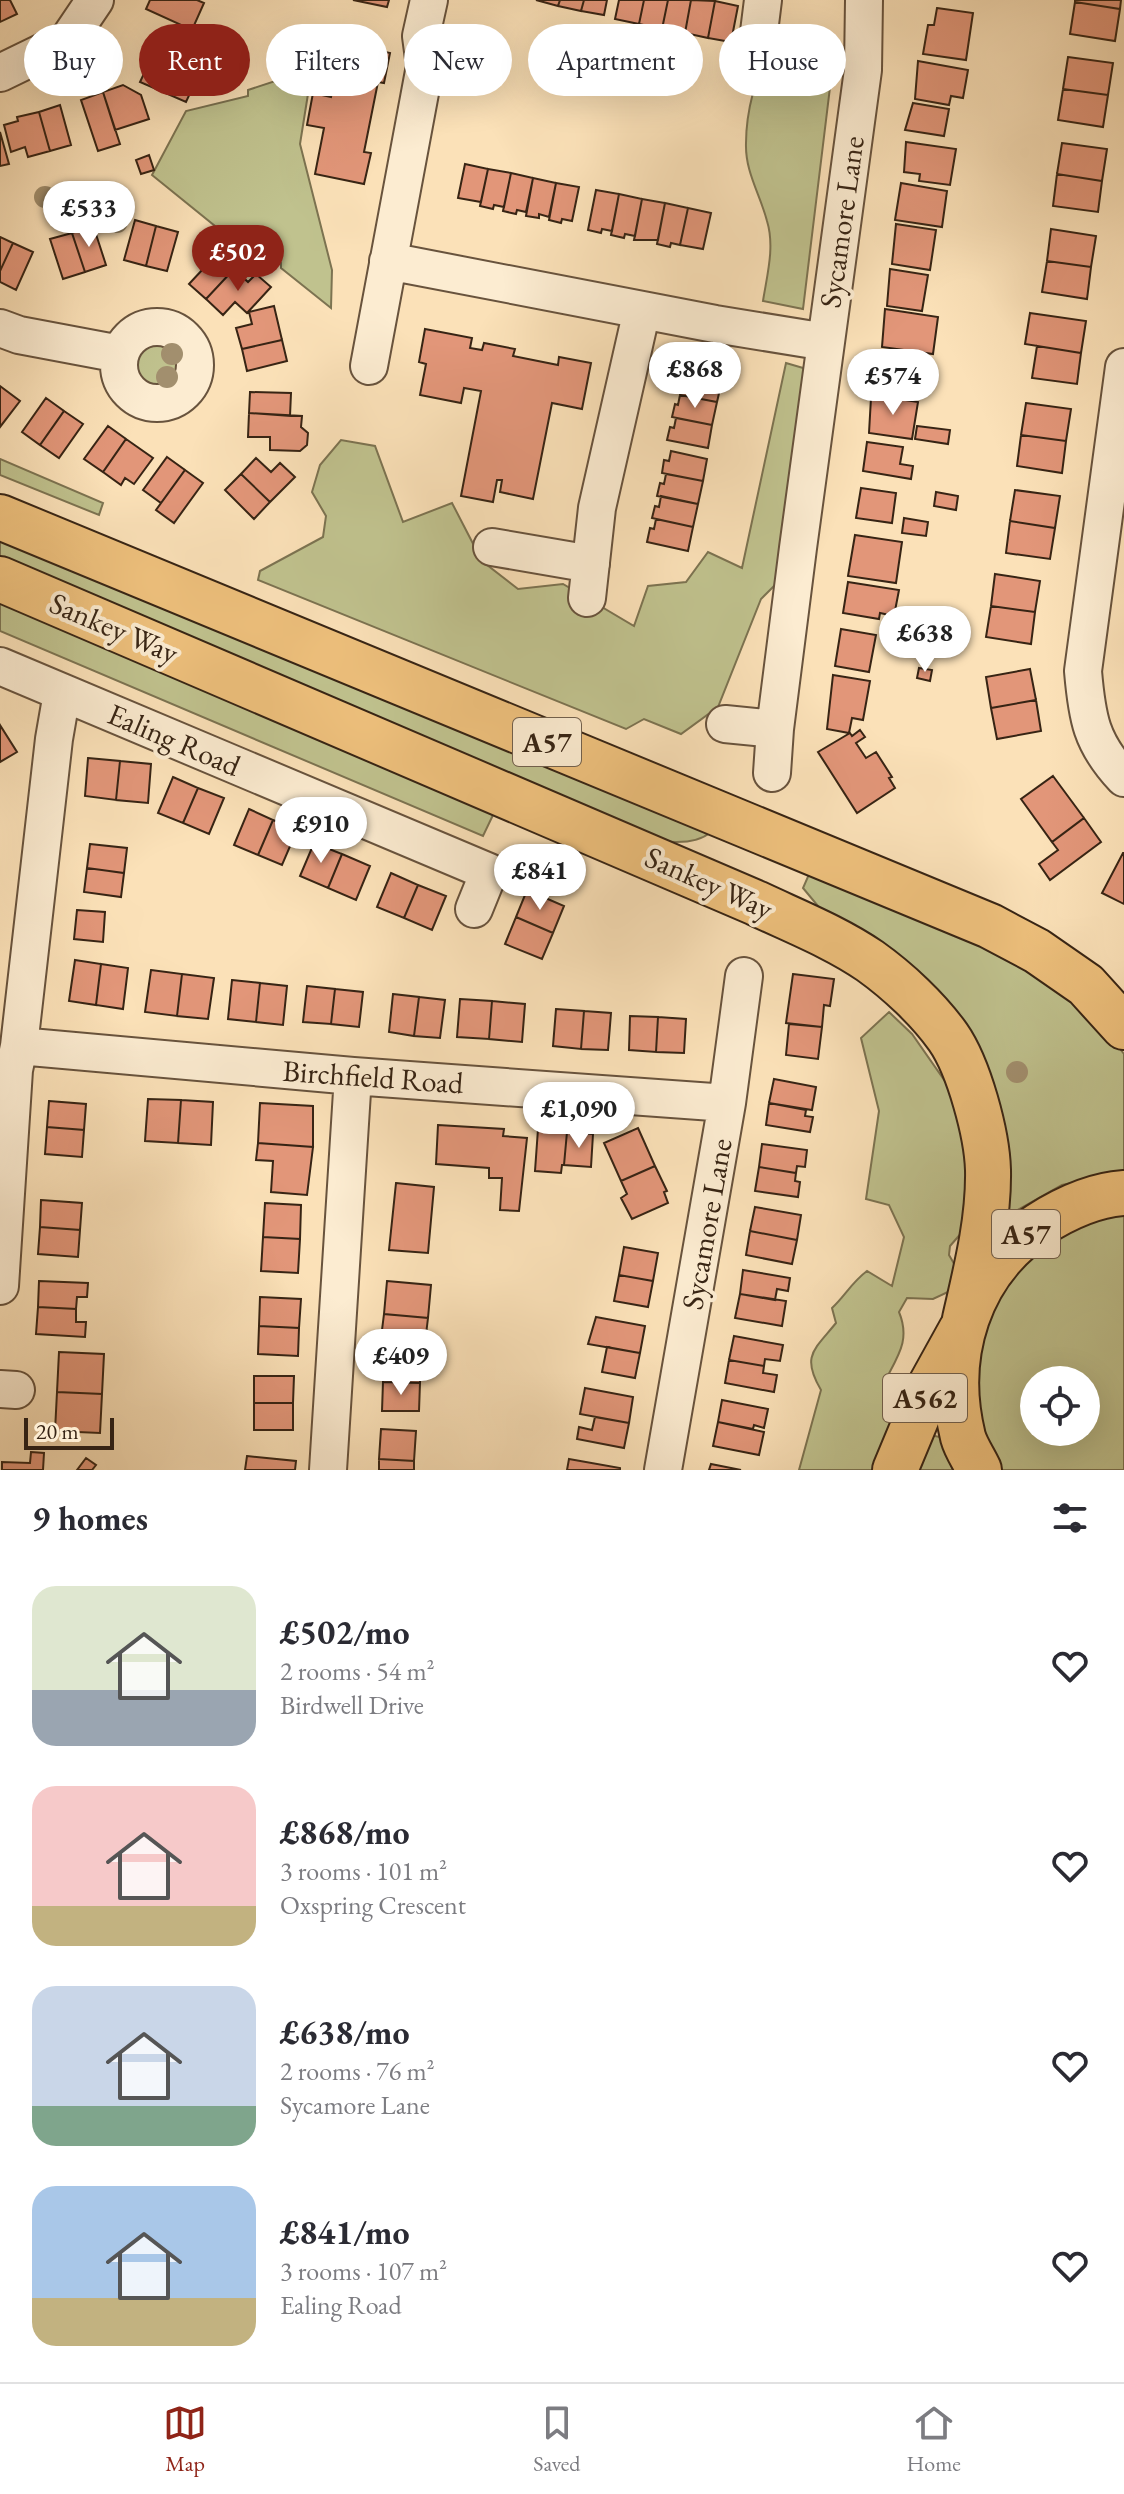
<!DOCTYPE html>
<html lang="en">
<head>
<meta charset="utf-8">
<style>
	:root { --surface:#fff; --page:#f2f2f3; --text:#2b2b33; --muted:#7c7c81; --line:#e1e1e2; --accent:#8f2418 }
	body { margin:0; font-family:"EB Garamond",serif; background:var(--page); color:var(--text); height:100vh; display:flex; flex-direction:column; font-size:30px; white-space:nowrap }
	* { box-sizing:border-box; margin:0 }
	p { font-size:26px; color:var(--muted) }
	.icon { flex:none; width:44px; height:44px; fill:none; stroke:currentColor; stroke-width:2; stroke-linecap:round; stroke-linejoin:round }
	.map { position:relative; height:1470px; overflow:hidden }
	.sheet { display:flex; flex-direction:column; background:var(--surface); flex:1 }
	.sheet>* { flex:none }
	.hud { position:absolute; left:24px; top:24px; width:1076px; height:72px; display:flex; gap:16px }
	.fabs { position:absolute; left:1020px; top:1366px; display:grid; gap:16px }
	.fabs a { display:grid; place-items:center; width:80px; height:80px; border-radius:50%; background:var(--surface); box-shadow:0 8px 32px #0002; font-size:40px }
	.scale { position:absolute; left:24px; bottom:20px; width:90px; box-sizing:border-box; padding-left:8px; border:4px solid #372414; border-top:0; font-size:22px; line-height:28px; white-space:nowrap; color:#372414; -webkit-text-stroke:6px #fcecd1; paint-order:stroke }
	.price { position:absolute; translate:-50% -68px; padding:0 18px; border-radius:28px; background:#fff; color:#222; font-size:26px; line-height:52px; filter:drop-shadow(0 2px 4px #0008) }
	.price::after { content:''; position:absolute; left:50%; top:48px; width:24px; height:18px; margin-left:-12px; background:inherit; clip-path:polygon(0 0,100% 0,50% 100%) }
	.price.active { background:var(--accent); color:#fff }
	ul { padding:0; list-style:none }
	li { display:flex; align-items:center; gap:24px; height:200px; padding:0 32px }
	li span { display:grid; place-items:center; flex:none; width:224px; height:160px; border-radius:24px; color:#555 }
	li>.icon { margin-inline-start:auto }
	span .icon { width:96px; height:96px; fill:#fffc; stroke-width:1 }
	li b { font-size:34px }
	h2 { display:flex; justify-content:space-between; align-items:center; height:96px; padding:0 32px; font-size:34px }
	.tag { padding:0 28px; border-radius:36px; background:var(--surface); box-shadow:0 8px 32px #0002; font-size:28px; line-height:72px }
	.tag.active { background:var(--accent); color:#fff }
	.menu { display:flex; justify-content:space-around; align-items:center; height:112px; border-top:2px solid var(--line); background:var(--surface); font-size:22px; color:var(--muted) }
	.menu a { display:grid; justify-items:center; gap:4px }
	.menu .active { color:var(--accent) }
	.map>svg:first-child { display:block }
	.green { fill:#c0c28e; stroke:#7c7351; stroke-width:2; fill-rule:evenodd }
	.building { fill:#e29679; stroke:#372414; stroke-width:2 }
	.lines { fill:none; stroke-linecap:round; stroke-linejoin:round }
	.minor-casing { stroke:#68533d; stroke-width:40 }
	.major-casing { stroke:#372414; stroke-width:48 }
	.highway-casing { stroke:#372414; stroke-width:48 }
	.minor { stroke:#fcecd1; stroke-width:36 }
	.major { stroke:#eec07c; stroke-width:44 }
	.highway { stroke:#eec07c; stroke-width:44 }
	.tree { fill:#a28f6e }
	.labels { text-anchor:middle; stroke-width:8; stroke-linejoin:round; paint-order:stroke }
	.shield { fill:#fcecd1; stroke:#72604d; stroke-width:2 }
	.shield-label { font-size:28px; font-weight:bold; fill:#372414 }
	.street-label { font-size:30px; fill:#372414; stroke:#fcecd1 }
</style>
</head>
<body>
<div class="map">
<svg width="1124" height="1470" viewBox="0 0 1124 1470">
	<rect width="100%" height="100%" fill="#fbe1b8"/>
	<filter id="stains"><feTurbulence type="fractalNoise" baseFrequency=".0025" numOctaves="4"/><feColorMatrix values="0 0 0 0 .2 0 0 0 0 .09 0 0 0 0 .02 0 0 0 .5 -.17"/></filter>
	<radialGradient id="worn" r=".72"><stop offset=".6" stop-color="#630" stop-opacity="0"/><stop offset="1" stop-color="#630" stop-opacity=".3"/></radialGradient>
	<path class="green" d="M774,29L836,38L803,309L763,301C767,275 775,247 767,221C760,194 745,172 746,143C746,102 761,67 774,29Z
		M312,69L300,144L332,270L331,308L281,268V263L246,251L152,175L186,111L248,96V90Z
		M132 363a25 25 0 1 1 50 0a25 25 0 1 1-50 0Z
		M786,363L810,370L783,577L761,599L718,707L681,734L644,719L626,729L258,580L260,571L323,537L326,516L312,492L320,465L341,440L375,446L403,522L452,503L482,561L518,589L563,584L634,626L648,586L686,582L708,552L742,568Z
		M0,459L103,503L99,515L0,475Z
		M0,534L711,832C698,843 677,843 661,841L0,561Z
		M0,589L434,772L493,815L483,836L0,631Z
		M810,872L972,936L1052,981L1102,1026L1124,1054V1172L1062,1185L1016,1211L1001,1210L999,1124L803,888Z
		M889,1012L912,1034L956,1097L971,1172L964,1230L950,1246L949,1255L956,1267L948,1292L933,1299L907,1298L899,1312C911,1341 897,1357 884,1383L906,1401L877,1470H799L821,1390C801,1356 814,1350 836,1323L832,1308C845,1296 852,1282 867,1271L892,1286L904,1237L889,1205L866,1199L879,1111L861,1038Z
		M1124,1214V1470H999C992,1454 981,1436 977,1419C961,1341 1001,1265 1070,1228C1086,1220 1107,1218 1124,1214ZM1034,1380H1086V1432H1034Z
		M930,1435L940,1437L953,1470H912Z"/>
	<path class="building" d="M0,0H10L17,14L0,22Z
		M150,0H197L204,3L192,30L146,9Z
		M353,0H389L387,7Z
		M536,0H560L558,6Z
		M560,0H584L581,11L558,6Z
		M584,0H607L604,15L581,11Z
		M619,0H644L639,24L615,19Z
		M644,0H668L662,29L639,24Z
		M668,0H691L685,33L662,29Z
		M691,0L715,1L708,38L685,33Z
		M1075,0H1121L1120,9L1075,2Z
		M715,1L738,6L731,42L708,38Z
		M1075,2L1120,9L1115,41L1070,34Z
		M937,8L973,13L966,60L923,54L928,25H934Z
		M164,29L210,50L198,76L163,61L167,51L157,46Z
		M342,43L390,53L384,83L378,82L364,152L371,153L364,184L315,174L324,128L307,125L313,93L331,97Z
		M1068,57L1113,63L1108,95L1063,89Z
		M163,61L198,76L186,102L140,82L148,65L159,70Z
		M918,61L968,70L963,98L951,96L949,105L915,99Z
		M123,85L141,95L149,119L115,130L103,92Z
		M1063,89L1108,95L1103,127L1058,120Z
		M103,92L120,144L98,151L81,100Z
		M913,103L949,109L944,136L905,130Z
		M60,105L71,145L50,151L39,112Z
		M39,112L50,151L28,157L25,147L11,152L4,125L18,121L17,117Z
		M0,132L9,164L0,166Z
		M906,142L956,149L950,185L919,181L920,174L904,172Z
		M1062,143L1107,149L1102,181L1057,174Z
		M149,155L154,170L141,174L136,160Z
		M465,164L488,169L481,202L458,198Z
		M488,169L511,173L504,207L494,205L493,209L480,206Z
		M511,173L533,178L526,212L517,210L516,214L503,211Z
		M1057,174L1102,181L1098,212L1053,206Z
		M533,178L556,183L549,217L539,214V218L526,216Z
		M556,183L579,187L572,221L562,219L561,223L549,220Z
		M901,183L947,191L942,227L895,220Z
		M596,190L619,194L612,231L602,229L601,233L588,230Z
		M619,194L642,199L635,236L625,234L624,238L611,235Z
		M642,199L665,203L658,240H634Z
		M665,203L688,208L680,245L671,243L670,247L657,244Z
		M688,208L711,213L703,249L680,245Z
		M135,220L156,226L146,266L124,260Z
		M896,224L936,230L930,270L892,264Z
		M93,225L106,265L85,272L72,233Z
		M156,226L178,232L167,271L146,266Z
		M1051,229L1096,236L1091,267L1047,261Z
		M72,233L85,272L63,279L50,239Z
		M0,237L13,243L0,271Z
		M13,243L33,252L16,290L0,282V271Z
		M217,254L234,269L206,299L189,284Z
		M1047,261L1091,267L1087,299L1042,292Z
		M234,269L248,282L256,274L271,287L247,313L235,302L223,315L206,299Z
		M890,269L928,275L922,311L887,306Z
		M274,306L282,340L242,349L236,328L252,324L249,312Z
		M885,309L938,317L933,354L882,347Z
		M1030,313L1086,321L1081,353L1025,344Z
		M425,329L472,338L470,348L482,350L484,343L515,349L513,356L558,365L559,357L591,363L582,409L552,403L533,499L500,492L502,480H497L493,502L461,496L481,391L464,388L461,403L420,395L426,364L419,362Z
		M282,340L287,361L247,371L242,349Z
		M1037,346L1081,353L1077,384L1032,378Z
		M880,350L921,356L916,392L871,386Z
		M685,372L722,380L717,402L680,395Z
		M0,386L20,401L0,427Z
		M250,392L291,393L290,416L249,413Z
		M680,395L717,402L712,425L672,417L675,404L678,405Z
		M874,395L918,402L912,439L869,433L871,398Z
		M46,398L64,411L40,445L22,432Z
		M1026,403L1071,409L1066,441L1021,435Z
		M64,411L83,424L59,458L40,445Z
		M249,413L302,416L301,427L308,433L307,445L300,451L270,450V437H248Z
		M676,418L712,425L708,448L667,440L670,427L674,428Z
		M108,426L126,439L103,472L84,459Z
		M917,426L950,430L948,444L915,439Z
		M1021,435L1066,441L1062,473L1017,466Z
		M126,439L153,458L134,484L125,478L121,485L103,472Z
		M867,442L903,447L900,464L913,466L911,479L863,471Z
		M671,451L707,459L703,481L662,473L664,460L669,461Z
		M167,457L185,470L161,503L143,490Z
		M256,458L271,472L280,463L295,477L270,502L241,474Z
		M185,470L203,483L174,523L156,510Z
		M241,474L270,502L254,519L225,490Z
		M666,474L703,481L698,504L657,496L660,483L664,484Z
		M861,488L896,493L892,523L856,518Z
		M1015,490L1060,496L1055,528L1010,521Z
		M936,492L958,496L956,510L934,506Z
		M661,496L698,504L693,527L652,518L655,506L659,507Z
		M904,518L928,522L926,536L902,533Z
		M656,519L693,527L688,551L647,542L650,528L654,529Z
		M1010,521L1055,528L1050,559L1006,553Z
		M855,535L902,542L896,583L848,576Z
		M995,574L1040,581L1035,612L991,606Z
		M848,582L899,590L894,616L880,613L879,619L843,613Z
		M991,606L1035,612L1031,644L986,637Z
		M896,618L920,622L918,633L895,629Z
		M841,629L876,635L869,672L835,666Z
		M919,668L932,670L930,681L917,678Z
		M1030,669L1036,700L991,708L986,677Z
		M833,675L870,681L863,720L852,718L849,733L827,729Z
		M1036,700L1041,731L997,739L991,708Z
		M0,725L17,752L0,762Z
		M860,730L865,737L856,743L866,758L876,752L892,777L889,778L895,788L857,813L818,752L850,733L852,736Z
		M88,758L120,761L116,800L85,796Z
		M120,761L151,764L148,803L116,800Z
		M1053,776L1084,818L1052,842L1021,799Z
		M173,777L198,788L183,823L158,813Z
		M198,788L224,798L209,834L183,823Z
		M249,809L273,820L258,855L234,845Z
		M1084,818L1101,842L1050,880L1039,864L1058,850L1052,842Z
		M273,820L297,830L282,865L258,855Z
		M314,843L342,854L328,888L300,876Z
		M90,844L127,848L124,873L87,868Z
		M1123,853H1124V904L1102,893Z
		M342,854L370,866L356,900L328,888Z
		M87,868L124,873L121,897L84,892Z
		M391,873L418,885L404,918L377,907Z
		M418,885L446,896L432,930L404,918Z
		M527,890L564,906L553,933L516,917Z
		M77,910L105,912L103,942L74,939Z
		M516,917L553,933L542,959L505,944Z
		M75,960L101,964L96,1005L69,1001Z
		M101,964L128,968L123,1009L96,1005Z
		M151,970L182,974L177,1016L145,1012Z
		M182,974L214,978L208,1019L177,1016Z
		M793,974L834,979L830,1006L824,1005L822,1027L786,1023Z
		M232,980L260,983L256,1022L228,1019Z
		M260,983L287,986L283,1025L256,1022Z
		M307,986L335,989L331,1024L303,1022Z
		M335,989L363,992L359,1027L331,1024Z
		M393,994L419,997L414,1036L389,1032Z
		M419,997L445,1000L440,1038L414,1036Z
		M460,999L492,1001L489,1039L457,1037Z
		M492,1001L525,1004L522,1042L489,1039Z
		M556,1009L584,1011L581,1049L553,1046Z
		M584,1011L611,1013L608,1050L581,1049Z
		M630,1016L658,1017L656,1052L629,1050Z
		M658,1017L686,1019L684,1053L656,1052Z
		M789,1024L822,1027L818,1059L786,1055Z
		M774,1079L816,1087L812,1110L769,1103Z
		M148,1099L181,1100L178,1143L145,1141Z
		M181,1100L213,1102L211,1145L178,1143Z
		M49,1101L86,1104L84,1130L47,1127Z
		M260,1103L313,1106V1147L258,1143Z
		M769,1103L806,1110L805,1116L813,1117L810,1132L766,1125Z
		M438,1125L504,1129L503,1136L527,1138L519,1211L500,1210L502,1178H489V1168L436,1164Z
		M47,1127L84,1130L82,1157L45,1154Z
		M638,1128L655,1166L621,1181L604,1143Z
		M538,1129L567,1132L564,1165H562L561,1173L535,1171Z
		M567,1132L593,1134L591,1167L564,1165Z
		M258,1143L313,1147L307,1195L271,1192L273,1161L256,1160Z
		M762,1144L807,1150L805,1167L797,1166L796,1173L759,1167Z
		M655,1166L667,1191L664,1192L668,1203L632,1219L621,1198L627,1194L621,1181Z
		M759,1167L796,1173L795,1181L800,1182L798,1197L755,1191Z
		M396,1183L434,1187L428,1253L389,1250Z
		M41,1200L82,1203L80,1230L40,1227Z
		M265,1203L301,1205L300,1239L263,1237Z
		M755,1207L801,1215L797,1240L750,1231Z
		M40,1227L80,1230L78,1257L38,1254Z
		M750,1231L797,1240L792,1264L746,1255Z
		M263,1237L300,1239L298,1273L261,1271Z
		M624,1247L658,1253L653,1281L619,1275Z
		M743,1270L790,1278L788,1291L777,1289L775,1300L740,1294Z
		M619,1275L653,1281L648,1307L614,1301Z
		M39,1281L88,1283L87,1297H77L76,1309L38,1307Z
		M387,1281L431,1285L428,1318L384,1314Z
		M740,1294L786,1301L782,1326L735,1318Z
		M260,1297L301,1299L299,1328L259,1326Z
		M38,1307L76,1309V1322H86L85,1337L36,1334Z
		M384,1314L428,1318L424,1351L380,1346Z
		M596,1317L645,1326L640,1353L588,1344Z
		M259,1326L299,1328L298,1356L258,1354Z
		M734,1336L783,1345L780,1361L765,1359L764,1366L729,1360Z
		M607,1347L640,1353L635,1378L602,1372Z
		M59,1352L104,1354L102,1394L57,1392Z
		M383,1354L421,1355L420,1383L383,1382Z
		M729,1360L764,1366L763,1373L777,1375L774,1392L725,1383Z
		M254,1376H294L293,1403H254Z
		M383,1382L420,1383L419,1411H382Z
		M585,1388L633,1397L629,1423L580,1414Z
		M57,1392L102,1394L100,1433L55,1431Z
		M722,1400L768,1409L764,1428L754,1425L753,1429L718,1422Z
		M254,1403H293V1430H254Z
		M595,1417L629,1423L624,1448L577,1439L579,1427L592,1430Z
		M718,1422L764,1432L759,1455L713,1446Z
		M381,1429L416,1431L414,1461L379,1459Z
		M31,1452L44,1453L43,1470H2V1462L30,1463Z
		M247,1456L296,1461L295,1470H245Z
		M86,1458L96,1465L92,1470H77Z
		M379,1459L414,1461V1470H379Z
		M569,1459L620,1468V1470H567Z
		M711,1464L741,1470H709Z"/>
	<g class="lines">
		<defs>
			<path id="minor" d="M757,48L763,0
				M0,73L68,40L95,0
				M388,261L715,324L826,342
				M119 365a38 38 0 1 1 76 0a38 38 0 1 1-76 0Z
				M0,328L19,335L120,354
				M369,366L425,66L421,36L429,0
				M1124,367L1083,671C1087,718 1091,743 1124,778
				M492,547L591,564
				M587,598L597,508L642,310
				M0,666L489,872L474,909
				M725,724L775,729
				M772,773L775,729L798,548L863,70L864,0
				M19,1046L353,1076L727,1103
				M0,1286L14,1070L19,1046L54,739L62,693
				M0,1389L16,1390
				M328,1470L353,1076
				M663,1470L727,1103L744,976"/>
			<path id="major" d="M895,1470L930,1386L961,1330"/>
			<path id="highway" d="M0,517L990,926L1037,951L1086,985L1124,1027
				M0,579L756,903C794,921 835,937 870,961C898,981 928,1009 948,1037C969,1067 987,1134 988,1170C989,1220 976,1271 965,1319
				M979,1470C974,1459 966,1448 963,1437C943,1356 968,1272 1039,1225C1064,1209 1093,1195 1124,1193"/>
		</defs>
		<use href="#minor" class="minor-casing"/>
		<use href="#major" class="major-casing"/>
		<use href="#highway" class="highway-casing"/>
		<use href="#minor" class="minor"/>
		<use href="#major" class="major"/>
		<use href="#highway" class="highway"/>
	</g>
	<g class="tree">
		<circle cx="71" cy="193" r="11"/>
		<circle cx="45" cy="197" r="11"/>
		<circle cx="117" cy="222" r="11"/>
		<circle cx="172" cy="354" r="11"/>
		<circle cx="167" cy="377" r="11"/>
		<circle cx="1017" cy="1072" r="11"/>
	</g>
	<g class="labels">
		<g class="shield">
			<rect x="513" y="718" width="68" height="48" rx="6"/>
			<rect x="992" y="1210" width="68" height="48" rx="6"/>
			<rect x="883" y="1374" width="84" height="48" rx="6"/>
		</g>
		<g class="shield-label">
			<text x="547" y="752">A57</text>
			<text x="1026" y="1244">A57</text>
			<text x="925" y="1408">A562</text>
		</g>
		<g class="street-label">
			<text transform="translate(842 222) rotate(-82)" y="10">Sycamore Lane</text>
			<text transform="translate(114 628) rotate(23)" y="10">Sankey Way</text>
			<text transform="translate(174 740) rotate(23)" y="10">Ealing Road</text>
			<text transform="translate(709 883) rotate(24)" y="10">Sankey Way</text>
			<text transform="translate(373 1077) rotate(4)" y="10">Birchfield Road</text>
			<text transform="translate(707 1224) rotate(-80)" y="10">Sycamore Lane</text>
		</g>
	</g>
	<rect width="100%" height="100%" filter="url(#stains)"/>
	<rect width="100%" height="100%" fill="url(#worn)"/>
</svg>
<div class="fabs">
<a><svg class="icon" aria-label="locate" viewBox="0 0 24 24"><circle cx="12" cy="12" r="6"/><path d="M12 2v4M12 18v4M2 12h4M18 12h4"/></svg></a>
</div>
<div class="scale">20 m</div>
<b class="price" style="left:89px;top:249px">£533</b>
<b class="price active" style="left:238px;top:293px">£502</b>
<b class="price" style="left:695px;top:410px">£868</b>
<b class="price" style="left:893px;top:417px">£574</b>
<b class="price" style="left:925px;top:674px">£638</b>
<b class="price" style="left:321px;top:865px">£910</b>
<b class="price" style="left:540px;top:912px">£841</b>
<b class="price" style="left:579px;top:1150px">£1,090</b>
<b class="price" style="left:401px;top:1397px">£409</b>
<div class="hud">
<a class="tag">Buy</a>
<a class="tag active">Rent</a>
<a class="tag">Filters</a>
<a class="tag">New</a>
<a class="tag">Apartment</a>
<a class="tag">House</a>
</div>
</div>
<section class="sheet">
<h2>9 homes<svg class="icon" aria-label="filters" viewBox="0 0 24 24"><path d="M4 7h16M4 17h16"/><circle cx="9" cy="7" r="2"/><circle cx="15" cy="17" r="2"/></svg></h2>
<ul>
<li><span style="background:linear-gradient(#dfe7d0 65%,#9aa5b1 0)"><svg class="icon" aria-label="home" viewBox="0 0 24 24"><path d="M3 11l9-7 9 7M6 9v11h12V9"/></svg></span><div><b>£502/mo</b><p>2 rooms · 54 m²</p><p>Birdwell Drive</p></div><svg class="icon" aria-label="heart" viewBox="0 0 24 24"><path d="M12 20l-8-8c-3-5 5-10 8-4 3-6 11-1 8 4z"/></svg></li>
<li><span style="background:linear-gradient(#f6c9c9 75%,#c2b280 0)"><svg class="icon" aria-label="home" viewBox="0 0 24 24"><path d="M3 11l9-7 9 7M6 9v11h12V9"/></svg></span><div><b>£868/mo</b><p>3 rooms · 101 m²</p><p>Oxspring Crescent</p></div><svg class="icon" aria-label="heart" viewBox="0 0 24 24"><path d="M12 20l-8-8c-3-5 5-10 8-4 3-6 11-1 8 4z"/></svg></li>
<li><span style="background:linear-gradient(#c9d6e8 75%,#7fa58c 0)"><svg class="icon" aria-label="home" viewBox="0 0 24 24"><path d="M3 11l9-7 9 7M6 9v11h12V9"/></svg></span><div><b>£638/mo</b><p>2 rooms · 76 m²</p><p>Sycamore Lane</p></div><svg class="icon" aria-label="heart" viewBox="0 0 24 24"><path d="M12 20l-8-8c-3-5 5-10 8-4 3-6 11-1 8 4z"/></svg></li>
<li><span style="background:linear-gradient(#a9c7e8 70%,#c2b280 0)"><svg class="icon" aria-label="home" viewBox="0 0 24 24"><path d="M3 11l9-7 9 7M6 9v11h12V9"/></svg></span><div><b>£841/mo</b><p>3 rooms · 107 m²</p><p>Ealing Road</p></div><svg class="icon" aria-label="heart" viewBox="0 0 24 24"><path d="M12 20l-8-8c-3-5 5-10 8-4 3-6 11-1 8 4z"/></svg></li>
</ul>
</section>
<nav class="menu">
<a class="active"><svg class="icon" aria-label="map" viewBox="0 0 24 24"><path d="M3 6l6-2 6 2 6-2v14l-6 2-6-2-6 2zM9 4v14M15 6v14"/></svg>Map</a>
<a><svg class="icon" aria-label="saved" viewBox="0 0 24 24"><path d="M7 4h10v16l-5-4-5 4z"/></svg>Saved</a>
<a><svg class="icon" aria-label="home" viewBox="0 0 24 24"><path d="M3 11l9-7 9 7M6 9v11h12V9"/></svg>Home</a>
</nav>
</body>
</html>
